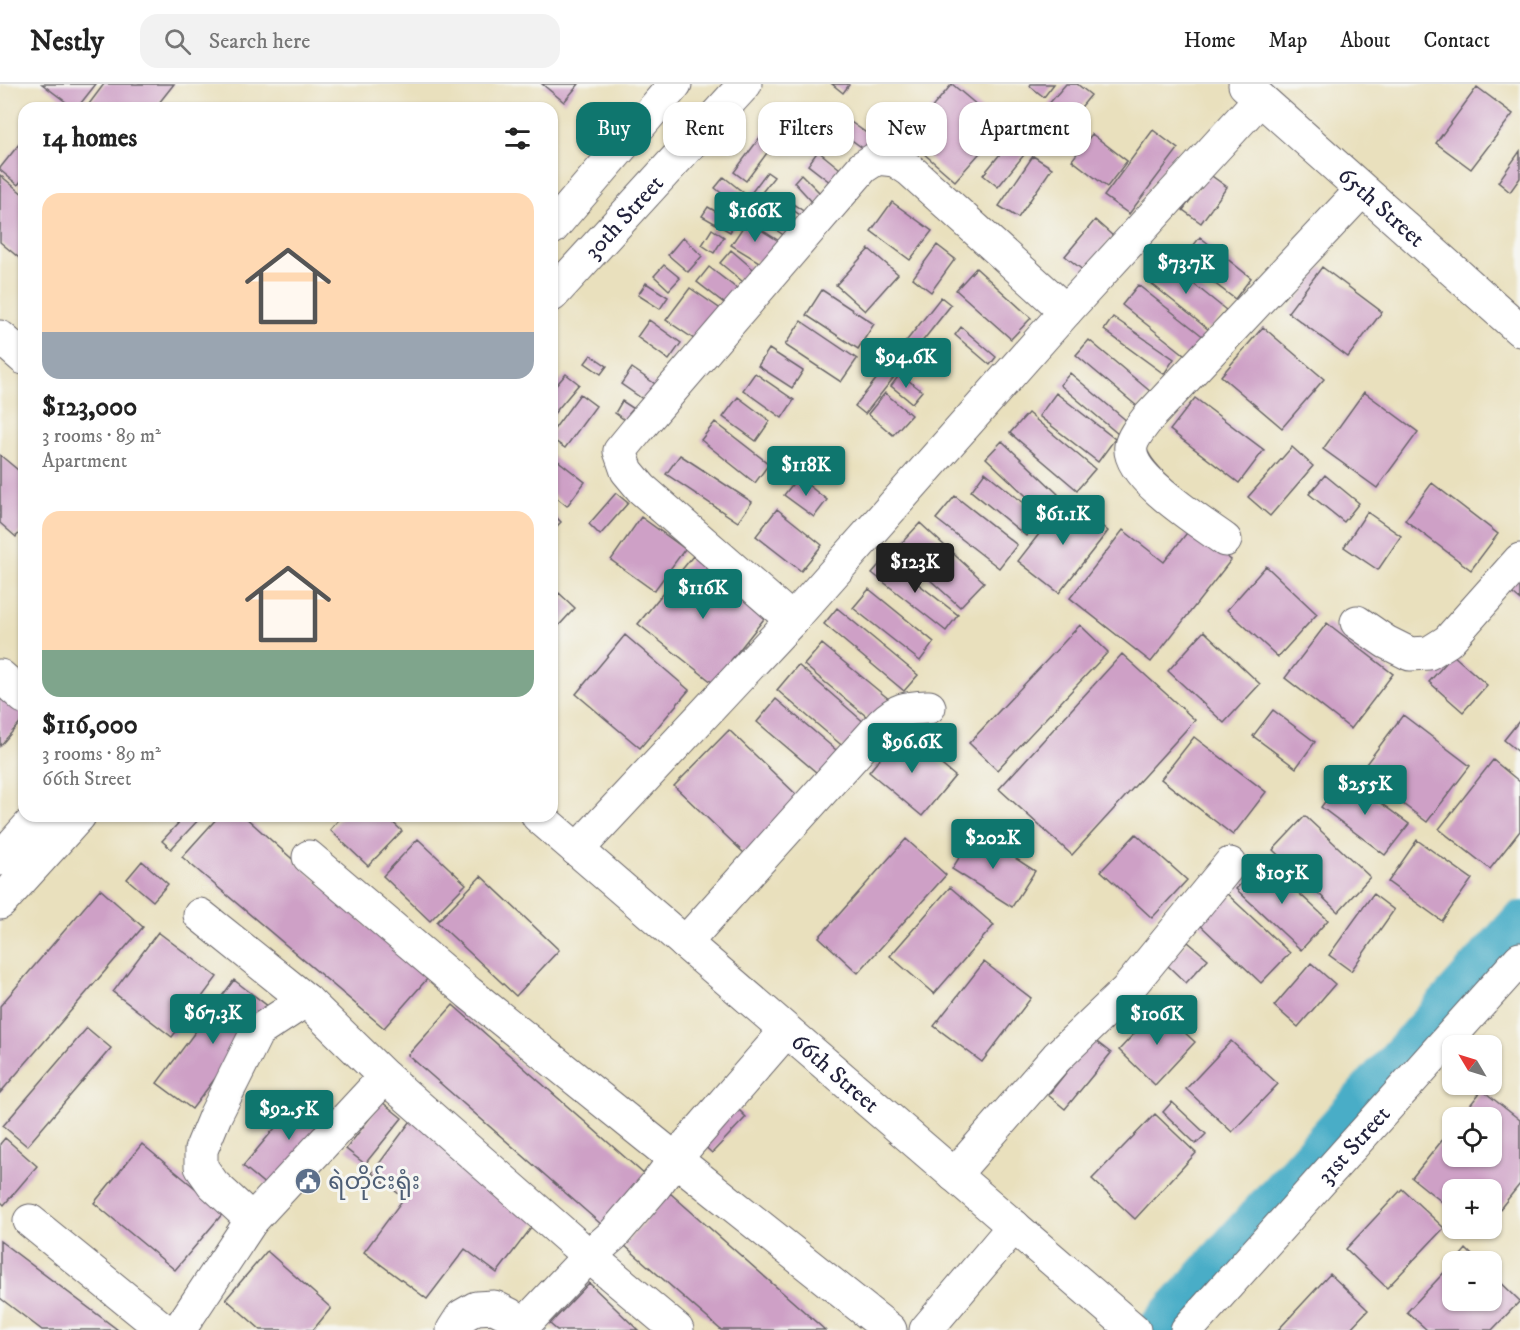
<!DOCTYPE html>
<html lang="en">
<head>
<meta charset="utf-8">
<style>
	:root { --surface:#fff; --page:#f2f2f2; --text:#222; --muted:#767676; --line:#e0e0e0; --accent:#0f766e }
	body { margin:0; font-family:"IM FELL DW Pica","Noto Sans Myanmar",serif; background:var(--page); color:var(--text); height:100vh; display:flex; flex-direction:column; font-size:22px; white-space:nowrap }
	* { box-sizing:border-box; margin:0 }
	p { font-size:20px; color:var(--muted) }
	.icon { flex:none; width:33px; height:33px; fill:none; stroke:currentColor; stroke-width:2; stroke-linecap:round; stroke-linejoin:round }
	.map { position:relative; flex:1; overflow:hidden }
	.panel { position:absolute; left:18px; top:18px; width:540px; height:720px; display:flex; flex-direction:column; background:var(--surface); border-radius:18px; box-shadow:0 2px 4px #0004 }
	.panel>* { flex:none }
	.banner { position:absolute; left:576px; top:18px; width:570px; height:54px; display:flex; gap:12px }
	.needle { width:39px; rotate:308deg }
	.tools { position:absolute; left:1442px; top:951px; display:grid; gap:12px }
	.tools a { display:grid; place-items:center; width:60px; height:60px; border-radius:12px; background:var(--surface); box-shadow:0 2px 4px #0004; font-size:30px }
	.price { position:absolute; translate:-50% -51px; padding:0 14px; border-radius:6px; background:var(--accent); color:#fff; font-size:20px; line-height:39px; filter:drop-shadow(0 2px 3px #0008) }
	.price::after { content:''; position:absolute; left:50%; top:36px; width:18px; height:14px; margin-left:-9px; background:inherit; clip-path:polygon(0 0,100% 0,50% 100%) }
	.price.current { background:#222; color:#fff }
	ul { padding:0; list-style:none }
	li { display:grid; align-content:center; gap:12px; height:318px; padding:0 24px }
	li span { display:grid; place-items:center; height:186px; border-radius:18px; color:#555 }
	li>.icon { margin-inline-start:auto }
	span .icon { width:108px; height:108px; fill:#fffc; stroke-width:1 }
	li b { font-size:26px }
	h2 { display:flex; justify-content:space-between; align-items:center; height:72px; padding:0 24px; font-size:26px }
	.pill { padding:0 21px; border-radius:18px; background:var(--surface); box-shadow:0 2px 4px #0004; font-size:21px; line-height:54px }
	.pill.current { background:var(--accent); color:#fff }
	header { display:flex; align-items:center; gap:36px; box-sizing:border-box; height:84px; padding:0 30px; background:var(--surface); border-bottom:2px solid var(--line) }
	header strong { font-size:28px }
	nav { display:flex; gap:33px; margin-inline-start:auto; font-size:21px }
	.search { width:420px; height:54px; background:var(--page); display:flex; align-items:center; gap:15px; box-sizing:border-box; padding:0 21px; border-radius:18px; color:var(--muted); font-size:22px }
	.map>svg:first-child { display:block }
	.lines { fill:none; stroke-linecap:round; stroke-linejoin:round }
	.canal { stroke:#48adc7; stroke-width:40 }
	.building { fill:#cea0c6 }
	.minor-casing { stroke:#686468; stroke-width:35 }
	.major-casing { stroke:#686468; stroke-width:35 }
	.minor { stroke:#fff; stroke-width:33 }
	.major { stroke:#fff; stroke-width:33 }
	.labels { text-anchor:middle; stroke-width:6; stroke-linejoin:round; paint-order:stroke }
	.street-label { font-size:24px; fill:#22223b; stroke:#f6f6f2 }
	.service-label { font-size:24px; fill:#4e5e75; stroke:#f6f6f2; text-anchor:start }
</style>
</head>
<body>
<header>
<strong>Nestly</strong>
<div class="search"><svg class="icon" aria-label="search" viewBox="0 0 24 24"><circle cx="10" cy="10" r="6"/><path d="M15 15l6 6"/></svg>Search here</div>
<nav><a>Home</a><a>Map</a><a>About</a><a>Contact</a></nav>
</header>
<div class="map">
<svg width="1520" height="1246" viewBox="0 0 1520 1246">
	<rect width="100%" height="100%" fill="#f6f6f2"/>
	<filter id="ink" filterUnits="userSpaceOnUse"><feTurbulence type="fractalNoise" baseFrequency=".0167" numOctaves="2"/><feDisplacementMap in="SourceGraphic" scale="12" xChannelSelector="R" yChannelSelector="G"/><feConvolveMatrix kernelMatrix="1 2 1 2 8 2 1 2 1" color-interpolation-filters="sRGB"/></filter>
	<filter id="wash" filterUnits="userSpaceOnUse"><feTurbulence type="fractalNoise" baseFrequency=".008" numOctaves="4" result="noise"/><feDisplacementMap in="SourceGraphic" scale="24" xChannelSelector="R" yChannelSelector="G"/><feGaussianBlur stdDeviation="1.35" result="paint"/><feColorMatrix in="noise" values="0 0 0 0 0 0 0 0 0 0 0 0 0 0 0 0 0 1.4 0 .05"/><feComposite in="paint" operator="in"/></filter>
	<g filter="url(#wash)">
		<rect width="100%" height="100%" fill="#e9e0bd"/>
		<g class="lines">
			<path class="canal" d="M1156,1246L1520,837"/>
		</g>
		<g id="blocks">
			<path class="building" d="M42,0H96L77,24H74Z
				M104,0H174L155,24H86Z
				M542,0H579L564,18Z
				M832,0H847L849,1L843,9Z
				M952,0L1003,43L955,97L906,54Z
				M1031,0H1054L1044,13L1030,2Z
				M1066,0H1077L1091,11L1068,39L1047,22Z
				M1477,3L1513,30L1471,85L1436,59Z
				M828,22L872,53L864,65L820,33Z
				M1153,46L1178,65L1129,130L1104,112Z
				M764,48L776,57L746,97L734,88Z
				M1018,48L1032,61L998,103L983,91Z
				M1092,50L1127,77L1107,103L1072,76Z
				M24,54V93L18,101L0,86V84Z
				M818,67L845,89L835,102L808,81Z
				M1520,67V94L1510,108L1498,98Z
				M1033,72L1052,84L1018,134L999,122Z
				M767,88L774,93L745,130L739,125Z
				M801,90L824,113L815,121L794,98Z
				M1209,90L1227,103L1201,139L1183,126Z
				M0,91L24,111V178L0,158Z
				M724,93L744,109L735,120L715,104Z
				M780,111L809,131L806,135L777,115Z
				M892,118L932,147L910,176L871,147Z
				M769,122L794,140L785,152L760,135Z
				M708,123L736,139L730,148L702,132Z
				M1095,136L1113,152L1084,187L1065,172Z
				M747,137L779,157L764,181L731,161Z
				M712,145L724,153L714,169L702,161Z
				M683,153L702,172L688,188L668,171Z
				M1200,153L1251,194L1235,215L1183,175Z
				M937,161L955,175L931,208L913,194Z
				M869,165L898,190L865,227L836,201Z
				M731,166L759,190L748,202L720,179Z
				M1164,176L1226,226L1209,246L1147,196Z
				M664,181L680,194L669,206L654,192Z
				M709,183L740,207L728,222L697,198Z
				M1322,183L1382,228L1348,273L1288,228Z
				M976,184L1031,234L1011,255L956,206Z
				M646,199L668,213L660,225L638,211Z
				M1138,201L1205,254L1189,274L1122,221Z
				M690,204L722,226L700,259L666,236Z
				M822,206L874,240L858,265L806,231Z
				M941,213L951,221L865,330L855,322Z
				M1113,233L1174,275L1164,290L1104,246Z
				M649,236L681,259L669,276L637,253Z
				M801,237L857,275L841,298L785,261Z
				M961,243L996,273L990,281L955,251Z
				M1263,243L1324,295L1282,344L1221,292Z
				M1089,256L1151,308L1138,323L1076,271Z
				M769,265L803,287L792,304L758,282Z
				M591,271L607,282L601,290L585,279Z
				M632,284L658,302L647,318L621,300Z
				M755,289L794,316L782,334L743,306Z
				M1070,289L1128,338L1118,350L1060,301Z
				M566,290L579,300L552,332V306Z
				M900,290L922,307L912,319L891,302Z
				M1364,308L1418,348L1377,404L1323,365Z
				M885,309L911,331L893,351L868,330Z
				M1056,309L1115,355L1098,378L1039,332Z
				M580,310L596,322L565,364L552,355V348Z
				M738,313L770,337L756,357L723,333Z
				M1195,314L1264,366L1239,399L1170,346Z
				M622,317L639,328L632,341L615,329Z
				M1028,329L1095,385L1077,406L1010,349Z
				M715,338L769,380L755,399L701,356Z
				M1002,357L1058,410L1042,427L986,374Z
				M1292,363L1313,382L1270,432L1248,413Z
				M0,371L24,391V443L16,453L0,439Z
				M680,371L752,418L738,438L666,390Z
				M552,372L585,398L567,422L552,410Z
				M985,388L1041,433L1026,452L971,407Z
				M1325,391L1359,419L1344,438L1309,410Z
				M798,393L827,416L814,433L784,411Z
				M1432,399L1498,450L1471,486L1405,436Z
				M616,409L628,419L600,451L589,440Z
				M955,412L1017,461L999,484L936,435Z
				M1067,414L1108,447L1059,509L1018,477Z
				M777,425L822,461L801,487L756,452Z
				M1367,428L1401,452L1378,486L1344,463Z
				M552,429L561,438L552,447Z
				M641,433L685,465L654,507L611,476Z
				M920,439L984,498L960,523L896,465Z
				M1190,445L1231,476L1151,578L1070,514L1123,446L1164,478Z
				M693,472L767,531L713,599L638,540Z
				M885,474L958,531L946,547L872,489Z
				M1266,482L1317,530L1278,573L1227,526Z
				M1520,490V516L1508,506Z
				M869,505L934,558L920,577L853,524Z
				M559,509L575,524L552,549V516Z
				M837,524L918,591L904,607L824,540Z
				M1327,539L1393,590L1351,645L1285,594Z
				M1080,541L1108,568L997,686L969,659Z
				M1204,547L1260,600L1224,639L1168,587Z
				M625,551L689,606L640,664L576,610Z
				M822,560L890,616L872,637L804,581Z
				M1122,570L1195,636L1072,771L999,705Z
				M1453,571L1487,601L1463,628L1429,598Z
				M798,581L866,640L846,665L777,606Z
				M0,608L24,629V634L0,662Z
				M776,615L842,671L823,694L757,638Z
				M1273,626L1315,658L1296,684L1253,652Z
				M1403,631L1470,682L1427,738L1360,688Z
				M1520,636V669L1504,656Z
				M729,646L802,716L747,772L674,702Z
				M902,648L955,692L922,732L869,688Z
				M1194,653L1266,708L1233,751L1161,695Z
				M1493,676L1520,698V747L1490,785L1439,745Z
				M1344,692L1409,740L1385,771L1321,723Z
				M185,732H202L171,765L162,757Z
				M219,732H244L427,895L384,944L182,773Z
				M342,732H386L402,747L368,782L330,746Z
				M1305,732L1370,793L1338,828L1273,766Z
				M975,748L1035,787L1012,823L952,785Z
				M1136,750L1187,796L1152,834L1101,787Z
				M418,755L466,800L430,837L383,792Z
				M906,755L946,791L858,889L819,853Z
				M1417,756L1472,795L1442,837L1388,798Z
				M1263,776L1328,836L1301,866L1236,805Z
				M142,777L168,800L153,817L127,795Z
				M481,792L559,866L516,912L437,838Z
				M950,803L994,841L934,910L890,872Z
				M100,805L143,843L0,1009V922Z
				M1225,808L1290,869L1261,899L1197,838Z
				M1373,810L1394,826L1351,887L1329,871Z
				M158,848L217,893L172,953L113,908Z
				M1188,858L1208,875L1186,899L1167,881Z
				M984,878L1031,914L982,978L934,942Z
				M1311,879L1335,900L1298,943L1274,922Z
				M234,896L269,923L192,1025L157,999Z
				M453,921L654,1099L610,1148L408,971Z
				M1158,924L1195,958L1155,1001L1119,966Z
				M87,944L111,964L27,1062L3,1042Z
				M1093,955L1111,969L1065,1025L1048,1011Z
				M1231,957L1278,1000L1232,1048L1186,1005Z
				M1482,1006L1520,1036V1100L1491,1136V1106H1452V1126L1412,1094L1452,1044V1072H1491V1034H1460Z
				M305,1008L336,1033L273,1107L243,1082Z
				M382,1018L402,1034L365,1080L346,1065Z
				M1172,1018L1206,1050L1196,1060L1163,1028Z
				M734,1021L746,1033L712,1069L700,1058Z
				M1155,1030L1196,1069L1135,1135L1092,1095Z
				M413,1034L541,1131L497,1189L465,1165L427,1215L364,1168L404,1114L372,1089Z
				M5,1054L37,1082L4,1121L0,1117V1060Z
				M142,1060L224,1128L175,1186L94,1119Z
				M1402,1105L1444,1144L1387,1204L1346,1165Z
				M670,1109L825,1246H721L624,1161Z
				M0,1157L118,1246H42L0,1214Z
				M1466,1165L1479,1178H1455Z
				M267,1167L331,1224L313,1246H261L226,1215Z
				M1452,1180V1216H1491V1189L1520,1217L1492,1246H1427L1407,1228Z
				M1330,1190L1368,1226L1349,1246H1278Z
				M589,1199L638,1246H557L550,1240Z"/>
		</g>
	</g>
	<g filter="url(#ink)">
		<use href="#blocks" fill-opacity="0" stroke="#686468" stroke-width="1.5"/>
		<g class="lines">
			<defs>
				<g id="minor">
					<path id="s1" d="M1245,1L1520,246"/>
					<path d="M0,253L24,274"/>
					<path d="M1225,456C1203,440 1126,392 1131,362C1133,352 1142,342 1148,334L1362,106"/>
					<path d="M792,536L642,405L627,387L620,367L638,345L863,83L877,74L895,76L910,86L1066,227"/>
					<path d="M1357,538L1386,558L1410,570L1429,569L1448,557L1520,476"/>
					<path d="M0,592L24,613"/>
					<path id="s2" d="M538,732L1134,1246"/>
					<path d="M577,766L792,536L1066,227L1260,15"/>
					<path d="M309,773L469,909L675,1075L890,1246"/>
					<path d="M200,831L306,916L385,993L589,1172L677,1246"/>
					<path d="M685,859L882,640C899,624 906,624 929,623"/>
					<path d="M954,1091L1057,973L1126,907L1230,780"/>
					<path d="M252,1136L213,1100L201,1083V1066L215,1032L257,948L306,916"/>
					<path d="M30,1137L164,1246"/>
					<path d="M520,1245L589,1172L613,1151L655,1102L675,1075L786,947"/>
					<path d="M179,1246L252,1136L385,993"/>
					<path d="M453,1246L462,1232L476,1224L494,1223L510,1231L520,1246"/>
					<path d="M926,1246L1014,1142"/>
					<path id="s3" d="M1187,1246L1520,875"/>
				</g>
				<g id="major">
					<path d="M552,144L675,0"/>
					<path id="s4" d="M552,211L745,0"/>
					<path d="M0,775L38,732"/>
					<path d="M0,819L79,732"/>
				</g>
			</defs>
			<use href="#minor" class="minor-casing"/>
			<use href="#major" class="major-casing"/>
			<use href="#minor" class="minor"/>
			<use href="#major" class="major"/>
		</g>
	</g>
	<defs>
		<symbol id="civic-disc" viewBox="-11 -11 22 22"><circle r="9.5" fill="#5c6f8a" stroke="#f6f6f2"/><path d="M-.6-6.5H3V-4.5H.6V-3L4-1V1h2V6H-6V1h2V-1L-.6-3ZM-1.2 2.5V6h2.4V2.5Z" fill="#fff"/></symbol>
	</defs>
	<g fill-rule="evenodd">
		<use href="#civic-disc" x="293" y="1082" width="30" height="30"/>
	</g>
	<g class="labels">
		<g class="street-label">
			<text dy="8" stroke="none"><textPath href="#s1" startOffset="183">65th Street</textPath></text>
			<text dy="8" stroke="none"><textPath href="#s4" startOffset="106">30th Street</textPath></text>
			<text dy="8" stroke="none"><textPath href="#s2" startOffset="393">66th Street</textPath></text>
			<text dy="8" stroke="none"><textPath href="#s3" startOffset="249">31st Street</textPath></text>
		</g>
		<g class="service-label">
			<text x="328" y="1105">ရဲတိုင်းရုံး</text>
		</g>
	</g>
</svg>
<div class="tools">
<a><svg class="needle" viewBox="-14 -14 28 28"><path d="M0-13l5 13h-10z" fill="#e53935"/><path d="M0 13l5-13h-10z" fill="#767676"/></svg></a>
<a><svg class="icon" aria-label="locate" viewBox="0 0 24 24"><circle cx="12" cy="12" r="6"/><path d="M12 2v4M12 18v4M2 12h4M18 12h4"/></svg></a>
<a>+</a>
<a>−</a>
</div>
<b class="price" style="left:755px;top:159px">$166K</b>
<b class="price" style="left:1186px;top:211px">$73.7K</b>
<b class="price" style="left:906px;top:305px">$94.6K</b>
<b class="price" style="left:806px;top:413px">$118K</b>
<b class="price" style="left:1063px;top:462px">$61.1K</b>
<b class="price current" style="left:915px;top:510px">$123K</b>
<b class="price" style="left:703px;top:536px">$116K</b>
<b class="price" style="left:912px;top:690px">$96.6K</b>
<b class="price" style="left:1365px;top:732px">$255K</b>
<b class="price" style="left:993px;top:786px">$202K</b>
<b class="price" style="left:1282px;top:821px">$105K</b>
<b class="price" style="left:213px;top:961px">$67.3K</b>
<b class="price" style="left:1157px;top:962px">$106K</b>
<b class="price" style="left:289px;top:1057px">$92.5K</b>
<div class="banner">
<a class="pill current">Buy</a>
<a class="pill">Rent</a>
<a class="pill">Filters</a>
<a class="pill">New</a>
<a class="pill">Apartment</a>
</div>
<section class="panel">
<h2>14 homes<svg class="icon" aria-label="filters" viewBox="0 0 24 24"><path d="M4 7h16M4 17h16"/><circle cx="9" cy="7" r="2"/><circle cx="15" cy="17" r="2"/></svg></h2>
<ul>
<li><span style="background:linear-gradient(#ffd9b3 75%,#9aa5b1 0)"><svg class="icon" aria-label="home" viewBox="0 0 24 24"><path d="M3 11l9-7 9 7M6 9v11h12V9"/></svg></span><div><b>$123,000</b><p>3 rooms · 89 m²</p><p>Apartment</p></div></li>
<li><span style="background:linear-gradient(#ffd9b3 75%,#7fa58c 0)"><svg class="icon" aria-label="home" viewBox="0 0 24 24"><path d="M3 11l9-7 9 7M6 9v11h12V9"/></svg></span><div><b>$116,000</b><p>3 rooms · 89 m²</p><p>66th Street</p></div></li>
</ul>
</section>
</div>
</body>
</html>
